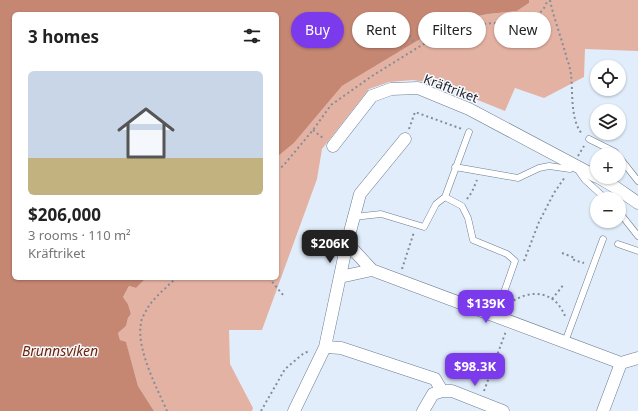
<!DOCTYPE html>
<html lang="en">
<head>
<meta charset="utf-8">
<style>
	:root { --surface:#fff; --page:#f2f2f2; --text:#222; --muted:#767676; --line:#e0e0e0; --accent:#7c3aed }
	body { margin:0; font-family:"Noto Sans",sans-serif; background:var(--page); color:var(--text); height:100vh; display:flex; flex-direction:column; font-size:15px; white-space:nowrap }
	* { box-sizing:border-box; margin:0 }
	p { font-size:13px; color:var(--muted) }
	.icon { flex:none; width:22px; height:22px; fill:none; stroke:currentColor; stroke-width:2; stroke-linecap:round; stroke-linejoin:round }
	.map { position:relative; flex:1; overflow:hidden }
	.sheet { position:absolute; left:12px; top:12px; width:267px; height:268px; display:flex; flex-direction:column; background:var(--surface); border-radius:6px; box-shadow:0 1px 3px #0004 }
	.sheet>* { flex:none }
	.top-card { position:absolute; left:291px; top:12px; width:287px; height:36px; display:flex; gap:8px }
	.controls { position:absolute; left:590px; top:60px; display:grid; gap:8px }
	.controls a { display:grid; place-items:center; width:36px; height:36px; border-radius:50%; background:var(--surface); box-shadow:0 1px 3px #0004; font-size:20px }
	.price { position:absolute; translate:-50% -34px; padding:0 9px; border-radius:8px; background:var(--accent); color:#fff; font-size:13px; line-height:26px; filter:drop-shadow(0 1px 2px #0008) }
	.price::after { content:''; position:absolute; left:50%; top:24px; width:12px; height:9px; margin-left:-6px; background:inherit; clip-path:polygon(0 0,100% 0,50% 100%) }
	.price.current { background:#222; color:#fff }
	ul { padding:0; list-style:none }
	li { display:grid; align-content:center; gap:8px; height:212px; padding:0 16px }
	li+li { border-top:1px solid var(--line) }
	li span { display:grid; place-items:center; height:124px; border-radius:6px; color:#555 }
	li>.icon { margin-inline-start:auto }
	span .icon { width:72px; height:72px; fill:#fffc; stroke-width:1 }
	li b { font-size:17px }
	h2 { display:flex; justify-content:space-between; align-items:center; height:48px; padding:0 16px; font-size:17px }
	.chip { padding:0 14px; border-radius:18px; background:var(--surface); box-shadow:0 1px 3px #0004; font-size:14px; line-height:36px }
	.chip.current { background:var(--accent); color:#fff }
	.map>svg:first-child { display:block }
	.green { fill:#e4b2a3 }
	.water { fill:#c58672 }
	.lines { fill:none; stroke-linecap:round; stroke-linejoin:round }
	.service-casing { stroke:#6b7c91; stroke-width:7 }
	.minor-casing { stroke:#6b7c91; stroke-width:13 }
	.path { stroke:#838d98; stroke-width:2; stroke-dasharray:2 3; stroke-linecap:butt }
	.service { stroke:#fff; stroke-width:6 }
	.minor { stroke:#fff; stroke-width:12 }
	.labels { text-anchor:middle; stroke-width:3; stroke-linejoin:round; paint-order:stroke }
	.street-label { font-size:13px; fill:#1a2129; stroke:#f6f9fe }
	.water-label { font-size:14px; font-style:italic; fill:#702509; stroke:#f6f9fe }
</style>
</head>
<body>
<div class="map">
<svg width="638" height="411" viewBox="0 0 638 411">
	<rect width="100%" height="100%" fill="#e1edfb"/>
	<path class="green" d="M529,0H638V51L585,49L584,77L544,98L515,88L505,111L438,84L413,80L389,82L369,89L322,149L317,179L262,330H229L230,364L253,408L252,411H154L138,386L126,343L120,340L118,333L126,326L128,318L131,314L128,304L123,297L129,286L136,288L146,278H277V157L294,143L342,86L422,38L454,21L488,14L517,11L529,3Z"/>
	<path class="water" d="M0,0H529V3L517,11L488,14L454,21L422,38L342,86L294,143L277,157V14H14V278H146L136,288L129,286L123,297L128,304L131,314L128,318L126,326L118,333L120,340L126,342L138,386L154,411H0Z"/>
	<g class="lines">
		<defs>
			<path id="service" d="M469,132L445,197L462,206L468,218L473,240L507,254L515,261L496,315
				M589,139L615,152L617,155
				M619,157L638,181
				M455,167L518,178L539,168L549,166L570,169
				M578,170L585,180L606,199
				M619,212L638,236
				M354,217L381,214L424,227L436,204L445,197
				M618,244L638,251
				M565,342L603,239"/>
			<path id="minor" d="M333,146L372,96L391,89L418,88L469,109L597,177
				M598,177L615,187L638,203
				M347,243L372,270L621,363L603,411
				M340,277L372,270
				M325,347L341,348L435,379L442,391
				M621,363L638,358
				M294,411L325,347L347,243L360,194L405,139
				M423,411L433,394L442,391H452L503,411"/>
		</defs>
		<use href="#service" class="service-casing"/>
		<use href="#minor" class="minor-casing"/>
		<path class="path" d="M550,0C554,20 562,39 567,59C569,64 570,69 571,74C573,92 570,119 582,134
			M397,14L414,43
			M409,129L415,112L462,129
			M313,130L324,139
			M578,156L584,146
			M277,170L283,166L313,130L331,105L372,76L422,45L437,37L463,27L492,23H515L530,21L536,18L544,8L548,0
			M467,199L472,192L477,180
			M562,253L575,258L574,260L584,263
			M524,261L539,222L554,193L565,177
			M402,269L414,232
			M269,278L283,295
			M552,299L561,288L563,285
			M509,302C513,301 516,299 521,297C532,292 547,293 556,302C560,306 563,311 565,316
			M484,391L506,331
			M167,411C157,388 136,349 141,323C141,319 145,313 147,309C154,297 166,288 176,278
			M261,411L285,369L304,353L310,351"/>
		<use href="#service" class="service"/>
		<use href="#minor" class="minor"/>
	</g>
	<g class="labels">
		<g class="street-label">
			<text transform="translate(451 88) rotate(21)" y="5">Kräftriket</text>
		</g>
		<g class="water-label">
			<text x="60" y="356">Brunnsviken</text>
		</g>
	</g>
</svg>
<div class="controls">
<a><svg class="icon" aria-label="locate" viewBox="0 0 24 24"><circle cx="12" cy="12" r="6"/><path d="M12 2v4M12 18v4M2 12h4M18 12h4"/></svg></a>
<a><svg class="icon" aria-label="layers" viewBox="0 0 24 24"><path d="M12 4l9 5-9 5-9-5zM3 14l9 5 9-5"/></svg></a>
<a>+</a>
<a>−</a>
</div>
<b class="price current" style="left:330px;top:264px">$206K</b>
<b class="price" style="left:486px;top:324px">$139K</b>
<b class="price" style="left:475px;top:387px">$98.3K</b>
<div class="top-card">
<a class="chip current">Buy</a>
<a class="chip">Rent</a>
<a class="chip">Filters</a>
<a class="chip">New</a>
</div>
<section class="sheet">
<h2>3 homes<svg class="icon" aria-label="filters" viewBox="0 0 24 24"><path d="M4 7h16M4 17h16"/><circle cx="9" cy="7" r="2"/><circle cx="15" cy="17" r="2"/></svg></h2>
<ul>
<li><span style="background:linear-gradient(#c9d6e8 70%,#c2b280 0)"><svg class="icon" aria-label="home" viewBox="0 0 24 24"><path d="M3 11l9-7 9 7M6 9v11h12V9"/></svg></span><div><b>$206,000</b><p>3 rooms · 110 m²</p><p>Kräftriket</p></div></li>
</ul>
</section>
</div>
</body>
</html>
